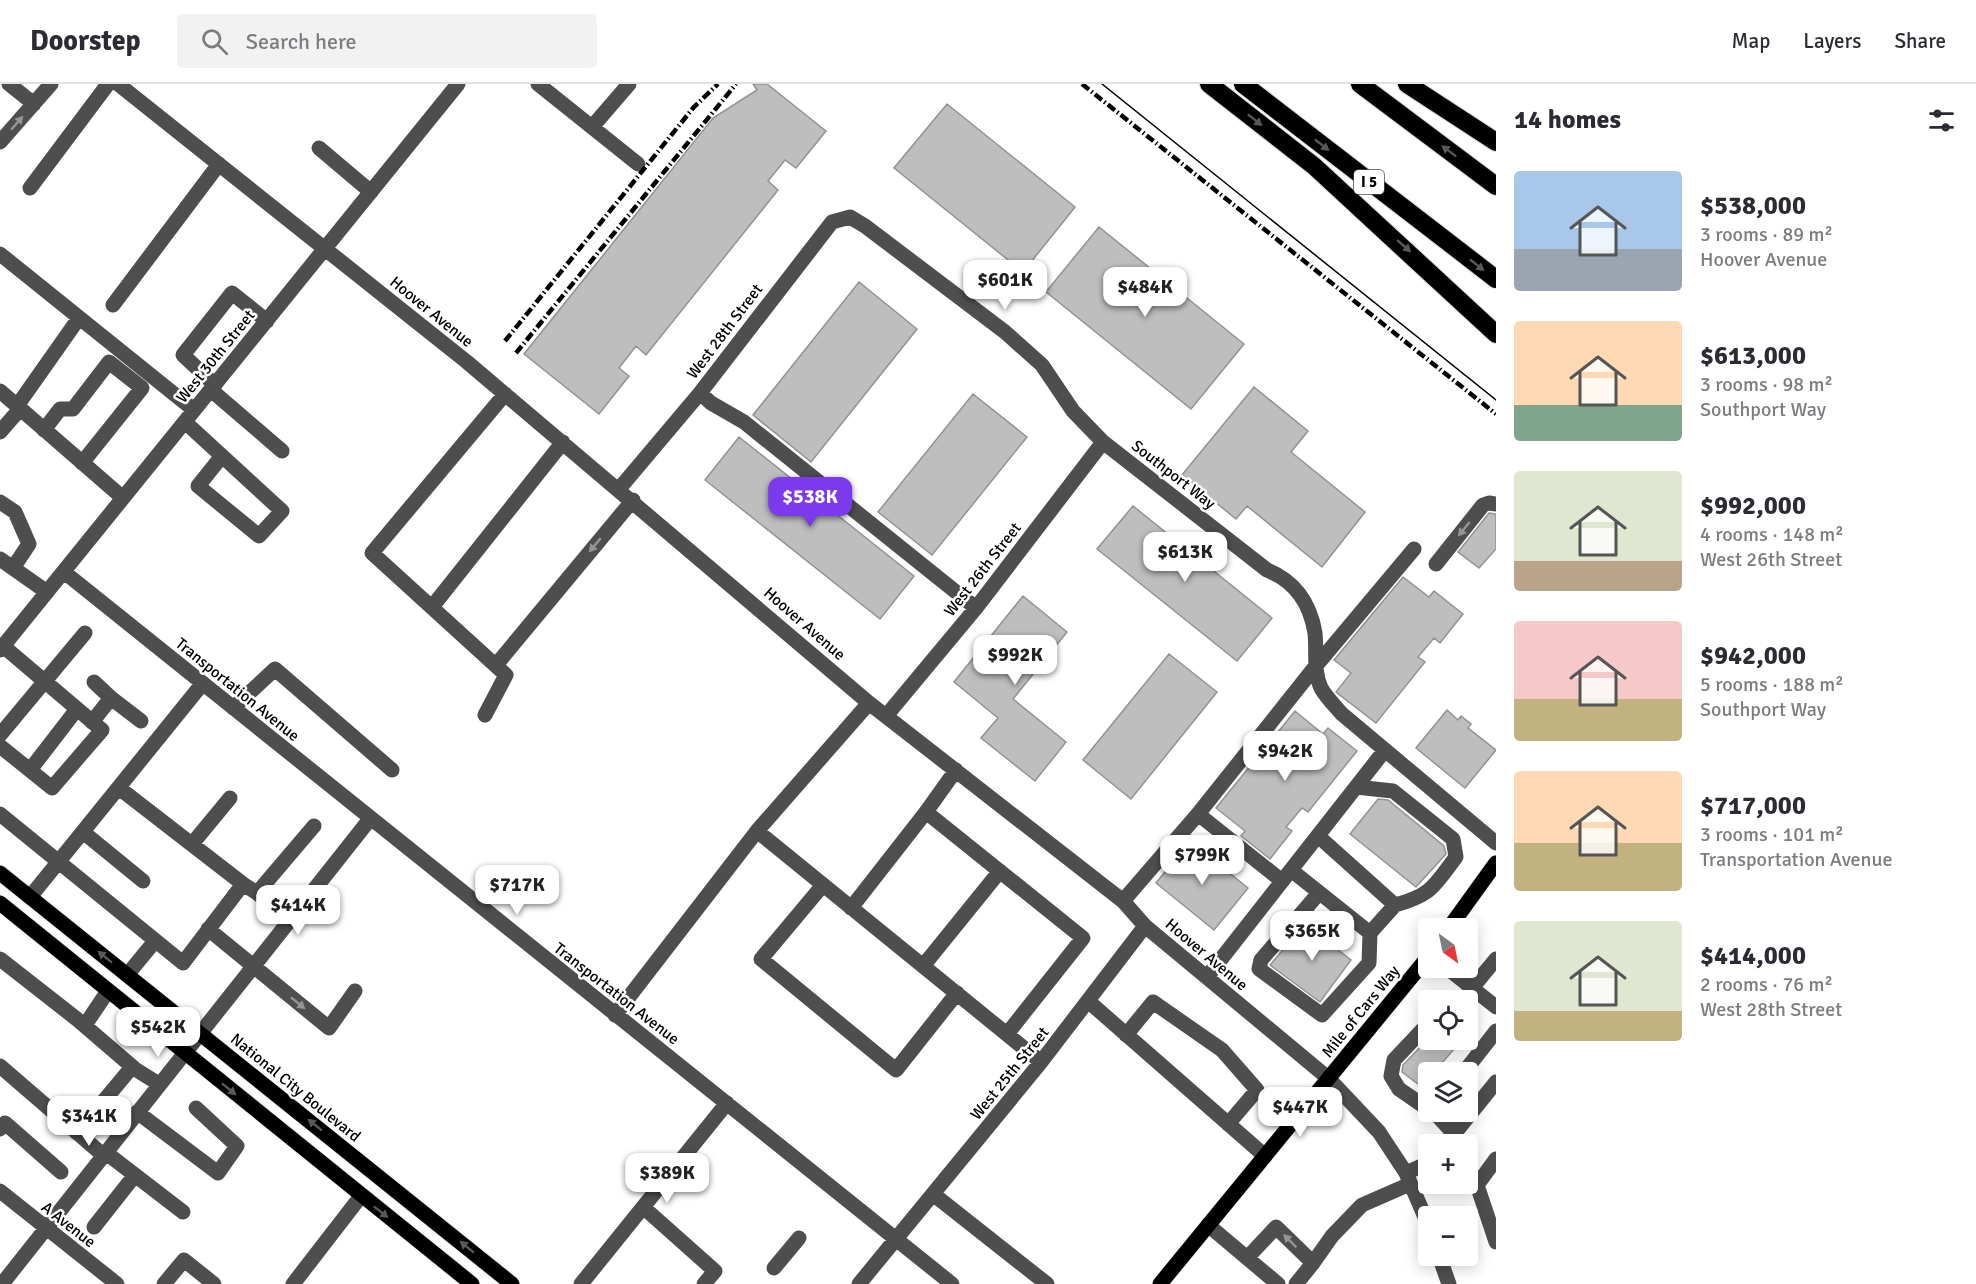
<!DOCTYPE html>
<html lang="en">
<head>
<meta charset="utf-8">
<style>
	:root { --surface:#fff; --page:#f2f2f3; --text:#2b2b33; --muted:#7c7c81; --line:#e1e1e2; --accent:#7c3aed }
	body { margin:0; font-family:Signika,sans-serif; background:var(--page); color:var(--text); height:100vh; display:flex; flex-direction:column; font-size:22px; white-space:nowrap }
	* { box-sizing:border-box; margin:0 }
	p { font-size:20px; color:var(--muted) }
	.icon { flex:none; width:33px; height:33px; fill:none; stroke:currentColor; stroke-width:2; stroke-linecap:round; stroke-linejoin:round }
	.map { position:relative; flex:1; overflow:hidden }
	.side { display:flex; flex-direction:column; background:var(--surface); width:480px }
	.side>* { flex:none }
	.needle { width:39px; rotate:147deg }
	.controls { position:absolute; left:1418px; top:834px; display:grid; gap:12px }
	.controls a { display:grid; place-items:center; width:60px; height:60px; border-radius:6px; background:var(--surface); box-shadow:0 3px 15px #0003; font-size:30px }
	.price { position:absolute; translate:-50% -51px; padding:0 14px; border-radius:12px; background:#fff; color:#222; font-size:20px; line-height:39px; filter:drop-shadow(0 2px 3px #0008) }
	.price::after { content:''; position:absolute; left:50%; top:36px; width:18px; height:14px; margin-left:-9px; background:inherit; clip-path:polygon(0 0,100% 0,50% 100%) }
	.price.on { background:var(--accent); color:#fff }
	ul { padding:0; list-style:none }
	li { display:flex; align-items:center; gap:18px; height:150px; padding:0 18px }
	li span { display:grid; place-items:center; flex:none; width:168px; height:120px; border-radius:6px; color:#555 }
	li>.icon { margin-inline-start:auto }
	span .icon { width:72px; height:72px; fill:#fffc; stroke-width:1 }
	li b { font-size:26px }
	h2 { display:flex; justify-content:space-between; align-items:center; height:72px; padding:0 18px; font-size:26px }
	header { display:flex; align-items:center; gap:36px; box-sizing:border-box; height:84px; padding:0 30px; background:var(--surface); border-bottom:2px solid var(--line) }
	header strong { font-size:28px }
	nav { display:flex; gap:33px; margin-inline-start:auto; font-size:21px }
	.search { width:420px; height:54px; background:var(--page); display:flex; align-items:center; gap:15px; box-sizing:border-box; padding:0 21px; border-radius:6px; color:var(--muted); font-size:22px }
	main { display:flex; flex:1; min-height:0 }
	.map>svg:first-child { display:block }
	.building { fill:#bebebe; stroke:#929292; stroke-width:1.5 }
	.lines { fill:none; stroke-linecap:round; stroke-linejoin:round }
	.major-casing { stroke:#dbdbdb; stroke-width:16 }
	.highway-casing { stroke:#dbdbdb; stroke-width:20 }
	.minor { stroke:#4e4e4e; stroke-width:15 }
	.major { stroke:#000; stroke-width:15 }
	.highway { stroke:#000; stroke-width:18 }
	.tram { stroke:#000; stroke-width:1.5 }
	.rail { stroke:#000; stroke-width:4.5; stroke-dasharray:9 3 1.5 3; stroke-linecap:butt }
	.oneway { fill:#595959 }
	.oneway2 { fill:#959595 }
	.labels { text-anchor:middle; stroke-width:5; stroke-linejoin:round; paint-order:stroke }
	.shield { fill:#fff; stroke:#4c4c4c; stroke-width:1.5 }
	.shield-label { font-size:15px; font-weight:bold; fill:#000 }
	.street-label { font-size:16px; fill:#000; stroke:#fff }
</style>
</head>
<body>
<header>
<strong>Doorstep</strong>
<div class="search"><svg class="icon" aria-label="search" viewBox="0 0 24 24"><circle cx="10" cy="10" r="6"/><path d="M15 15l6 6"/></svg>Search here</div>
<nav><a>Map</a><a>Layers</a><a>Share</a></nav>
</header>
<main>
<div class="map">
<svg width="1496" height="1200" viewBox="0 0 1496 1200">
	<rect width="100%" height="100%" fill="#fff"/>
	<path class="building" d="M753,0H767L826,47L796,84L785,76L768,97L778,106L646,271L636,262L619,284L629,292L599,330L524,270L713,34L757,6Z
		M947,20L1075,123L1023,188L894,84Z
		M1099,143L1244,260L1191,325L1046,208Z
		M859,198L917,245L811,378L753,331Z
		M1254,303L1308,347L1291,368L1365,428L1322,483L1247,422L1236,435L1182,391Z
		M973,310L1027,353L932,471L878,428Z
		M739,353L914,492L880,535L705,396Z
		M1133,422L1272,534L1237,577L1097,465Z
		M1489,429L1496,430V465L1479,484L1458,468Z
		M1403,493L1429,513L1434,507L1463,530L1440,559L1434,554L1418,573L1425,578L1376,639L1336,608L1351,589L1334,576Z
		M1023,512L1067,548L1013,615L1066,658L1035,697L981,654L998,634L954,598Z
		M1169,570L1217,608L1131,715L1083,676Z
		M1447,626L1458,636L1461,632L1471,640L1468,644L1496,666L1465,704L1416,664Z
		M1295,627L1323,650L1328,644L1357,667L1308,728L1302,724L1286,743L1292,747L1270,775L1241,752L1245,747L1216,724Z
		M1378,715L1388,716L1444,762L1446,770L1416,803L1350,750Z
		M1190,757L1248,804L1214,846L1156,799Z
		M1308,837L1332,856L1329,859L1351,876L1320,918L1270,881Z
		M1427,956H1462L1434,988H1428V996L1422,1003L1402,988L1403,981Z"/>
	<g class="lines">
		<defs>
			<path id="major" d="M0,789L512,1200
				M0,819L472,1200
				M1449,844L1496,779
				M1160,1200L1428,873"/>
			<path id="highway" d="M1209,0L1314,82L1496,250
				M1243,0L1496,195
				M1360,0L1496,102
				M1407,0L1496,58"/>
		</defs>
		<use href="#major" class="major-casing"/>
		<use href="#highway" class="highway-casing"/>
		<path class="minor" d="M9,0L34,20
			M118,0L467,278L869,619L1123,817L1145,842L1328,994L1379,1048L1406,1089L1428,1140
			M538,0L638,80
			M592,43L629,0
			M0,58L51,0
			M319,64L371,108
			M30,104L108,0
			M0,170L194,326
			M113,221L219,80
			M215,301L183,271L232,209L267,237
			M211,306L282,367
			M0,307L123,414
			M700,309L711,319L744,338L976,524
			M17,322L79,234
			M185,338L282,427L259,452L198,402L222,372
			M44,346L60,325H73L109,278L142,304L82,379
			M0,348L20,325
			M619,405L700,309L832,138L850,133L865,142L1005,248L1042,281L1073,327L1103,358L1267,486C1296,498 1310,519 1315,549C1317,568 1313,586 1321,604C1326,613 1335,622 1342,630L1496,759
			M0,418L15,428L29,460L13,484
			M0,475L47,508
			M1436,480L1483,421L1489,419L1496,420
			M64,488L952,1200
			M432,523L563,358
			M0,566L458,0
			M496,581L633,416
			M94,598L111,614
			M233,624L275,585L392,686
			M485,631L506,591L372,469L505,310
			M886,632L976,524L1103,358
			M92,638L111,614L141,637
			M0,651L85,549
			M0,662L52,704L102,646L3,562
			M30,686L77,625
			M956,686L926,728L1083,854L1007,950
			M1356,703L1393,707L1453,755L1456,773C1434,802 1432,811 1395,821
			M119,704L243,800
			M0,730L183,879L243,800L257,809
			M1198,730L1315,583L1414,465
			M757,747L1041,978
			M83,748L143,797
			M192,760L230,714
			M1291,786L1370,849L1395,821L1318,752
			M823,801L761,875L896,986L957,909
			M1319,809L1261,876L1259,885L1322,931L1369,879L1370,849
			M30,813L203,599
			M1123,817L1198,730L1282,797
			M851,824L926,728
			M290,835L257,809L314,742
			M208,845L329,944L355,907
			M0,875L78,936L135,985L159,1000
			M923,882L1000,787
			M1447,884L1496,923
			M127,891L155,857
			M1207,893L1385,666
			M1472,904L1496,875
			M1088,917L1265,1072
			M615,931L757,747L869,619
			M1428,940L1394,976L1391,992L1399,1005L1428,1025
			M85,941L108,907
			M1126,951L1153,918L1222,966L1257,1006L1228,1040
			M0,982L103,1071
			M1464,988L1496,947
			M137,1028L218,1089L237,1062L196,1024
			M1434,1028L1454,1050
			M0,1045L5,1039L61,1088
			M77,1049L132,983
			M1446,1060L1496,998
			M105,1068L183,1128
			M1496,1075L1477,1101L1496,1158
			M1406,1089L1428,1079
			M0,1107L117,1200
			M933,1110L1047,1200
			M643,1123L715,1187L704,1200
			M1208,1141L1278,1200
			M94,1143L135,1091
			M1439,1172L1449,1200
			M1247,1174L1276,1143L1313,1179L1296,1200
			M1313,1179L1332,1152L1362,1121L1410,1100
			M774,1184L799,1154
			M2,1200L370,735
			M164,1200L184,1176L214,1200
			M293,1200L361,1112
			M581,1200L727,1019
			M859,1200L1041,978L1145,842"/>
		<use href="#major" class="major"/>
		<use href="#highway" class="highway"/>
		<path class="tram" d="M1102,0L1496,316"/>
		<path class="rail" d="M1082,0L1496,330
			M505,257L694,23L718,0
			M516,269L736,0"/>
	</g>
	<defs><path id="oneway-solid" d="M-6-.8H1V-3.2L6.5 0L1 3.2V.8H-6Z" transform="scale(1.5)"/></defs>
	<g class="oneway">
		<use href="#oneway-solid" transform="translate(1255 36) rotate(38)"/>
		<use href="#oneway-solid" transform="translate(1322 61) rotate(38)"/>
		<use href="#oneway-solid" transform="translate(1449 67) rotate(-143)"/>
		<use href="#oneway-solid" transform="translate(1404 162) rotate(41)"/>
		<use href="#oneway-solid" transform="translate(1477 181) rotate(38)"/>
		<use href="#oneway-solid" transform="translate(105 873) rotate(-141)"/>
		<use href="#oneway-solid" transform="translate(229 1005) rotate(39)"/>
		<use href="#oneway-solid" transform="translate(315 1041) rotate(-141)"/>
		<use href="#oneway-solid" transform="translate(381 1128) rotate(38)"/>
		<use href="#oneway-solid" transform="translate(467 1163) rotate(-141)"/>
	</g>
	<g class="oneway2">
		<use href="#oneway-solid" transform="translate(17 39) rotate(-49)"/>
		<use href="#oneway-solid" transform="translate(1464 445) rotate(129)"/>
		<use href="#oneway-solid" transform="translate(595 461) rotate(130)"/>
		<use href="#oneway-solid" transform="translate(298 919) rotate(39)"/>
		<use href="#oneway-solid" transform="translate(1290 1157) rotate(-135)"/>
	</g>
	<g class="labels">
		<rect class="shield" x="1354" y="86" width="30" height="24" rx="4.5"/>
		<g class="shield-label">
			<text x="1369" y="103">I 5</text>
		</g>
		<g class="street-label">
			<text transform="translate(432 227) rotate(39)" y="6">Hoover Avenue</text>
			<text transform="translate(724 247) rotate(-53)" y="6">West 28th Street</text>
			<text transform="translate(215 272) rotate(-51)" y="6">West 30th Street</text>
			<text transform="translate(1174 390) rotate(38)" y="6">Southport Way</text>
			<text transform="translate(982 485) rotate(-52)" y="6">West 26th Street</text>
			<text transform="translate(805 539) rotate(41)" y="6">Hoover Avenue</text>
			<text transform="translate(238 605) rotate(39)" y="6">Transportation Avenue</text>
			<text transform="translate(1207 870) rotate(40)" y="6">Hoover Avenue</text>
			<text transform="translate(617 909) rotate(38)" y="6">Transportation Avenue</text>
			<text transform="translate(1360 927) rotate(-51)" y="6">Mile of Cars Way</text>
			<text transform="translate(1009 989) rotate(-51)" y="6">West 25th Street</text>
			<text transform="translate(296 1003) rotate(39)" y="6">National City Boulevard</text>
			<text transform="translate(69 1140) rotate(38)" y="6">A Avenue</text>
		</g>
	</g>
</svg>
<div class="controls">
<a><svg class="needle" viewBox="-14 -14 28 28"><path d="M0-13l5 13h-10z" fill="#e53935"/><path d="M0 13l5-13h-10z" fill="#7c7c81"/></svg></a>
<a><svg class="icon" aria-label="locate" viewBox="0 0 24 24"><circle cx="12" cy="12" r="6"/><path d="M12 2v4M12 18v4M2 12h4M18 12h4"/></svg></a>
<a><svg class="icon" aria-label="layers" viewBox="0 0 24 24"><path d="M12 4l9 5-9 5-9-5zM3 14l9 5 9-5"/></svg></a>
<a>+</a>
<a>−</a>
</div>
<b class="price" style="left:1005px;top:227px">$601K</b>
<b class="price" style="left:1145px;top:234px">$484K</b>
<b class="price on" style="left:810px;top:444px">$538K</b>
<b class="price" style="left:1185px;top:499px">$613K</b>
<b class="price" style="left:1015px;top:602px">$992K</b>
<b class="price" style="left:1285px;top:698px">$942K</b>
<b class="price" style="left:1202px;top:802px">$799K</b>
<b class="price" style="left:517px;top:832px">$717K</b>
<b class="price" style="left:298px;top:852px">$414K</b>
<b class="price" style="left:1312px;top:878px">$365K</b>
<b class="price" style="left:158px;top:974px">$542K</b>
<b class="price" style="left:1300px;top:1054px">$447K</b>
<b class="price" style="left:89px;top:1063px">$341K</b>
<b class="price" style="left:667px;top:1120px">$389K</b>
</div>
<section class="side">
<h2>14 homes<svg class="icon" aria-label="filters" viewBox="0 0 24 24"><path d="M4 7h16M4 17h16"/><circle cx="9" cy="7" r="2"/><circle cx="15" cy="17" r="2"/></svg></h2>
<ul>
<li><span style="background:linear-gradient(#a9c7e8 65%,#9aa5b1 0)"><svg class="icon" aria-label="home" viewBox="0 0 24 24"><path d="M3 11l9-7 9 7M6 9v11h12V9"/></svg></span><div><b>$538,000</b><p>3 rooms · 89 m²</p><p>Hoover Avenue</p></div></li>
<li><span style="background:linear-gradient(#ffd9b3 70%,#7fa58c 0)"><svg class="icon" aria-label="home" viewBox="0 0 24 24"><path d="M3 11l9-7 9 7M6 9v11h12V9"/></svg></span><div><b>$613,000</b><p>3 rooms · 98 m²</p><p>Southport Way</p></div></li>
<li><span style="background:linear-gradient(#dfe7d0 75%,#b9a48a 0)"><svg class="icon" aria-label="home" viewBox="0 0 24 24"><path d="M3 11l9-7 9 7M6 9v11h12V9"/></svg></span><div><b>$992,000</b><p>4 rooms · 148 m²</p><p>West 26th Street</p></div></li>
<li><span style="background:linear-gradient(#f6c9c9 65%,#c2b280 0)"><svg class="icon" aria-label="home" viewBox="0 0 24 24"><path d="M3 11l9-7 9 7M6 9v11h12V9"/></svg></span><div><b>$942,000</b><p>5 rooms · 188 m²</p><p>Southport Way</p></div></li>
<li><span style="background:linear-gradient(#ffd9b3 60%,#c2b280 0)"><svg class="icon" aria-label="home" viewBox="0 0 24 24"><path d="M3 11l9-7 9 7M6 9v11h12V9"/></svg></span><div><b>$717,000</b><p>3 rooms · 101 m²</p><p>Transportation Avenue</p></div></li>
<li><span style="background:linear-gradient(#dfe7d0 75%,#c2b280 0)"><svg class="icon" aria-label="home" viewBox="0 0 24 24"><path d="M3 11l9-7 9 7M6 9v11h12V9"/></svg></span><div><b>$414,000</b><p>2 rooms · 76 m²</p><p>West 28th Street</p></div></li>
</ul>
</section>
</main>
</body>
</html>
